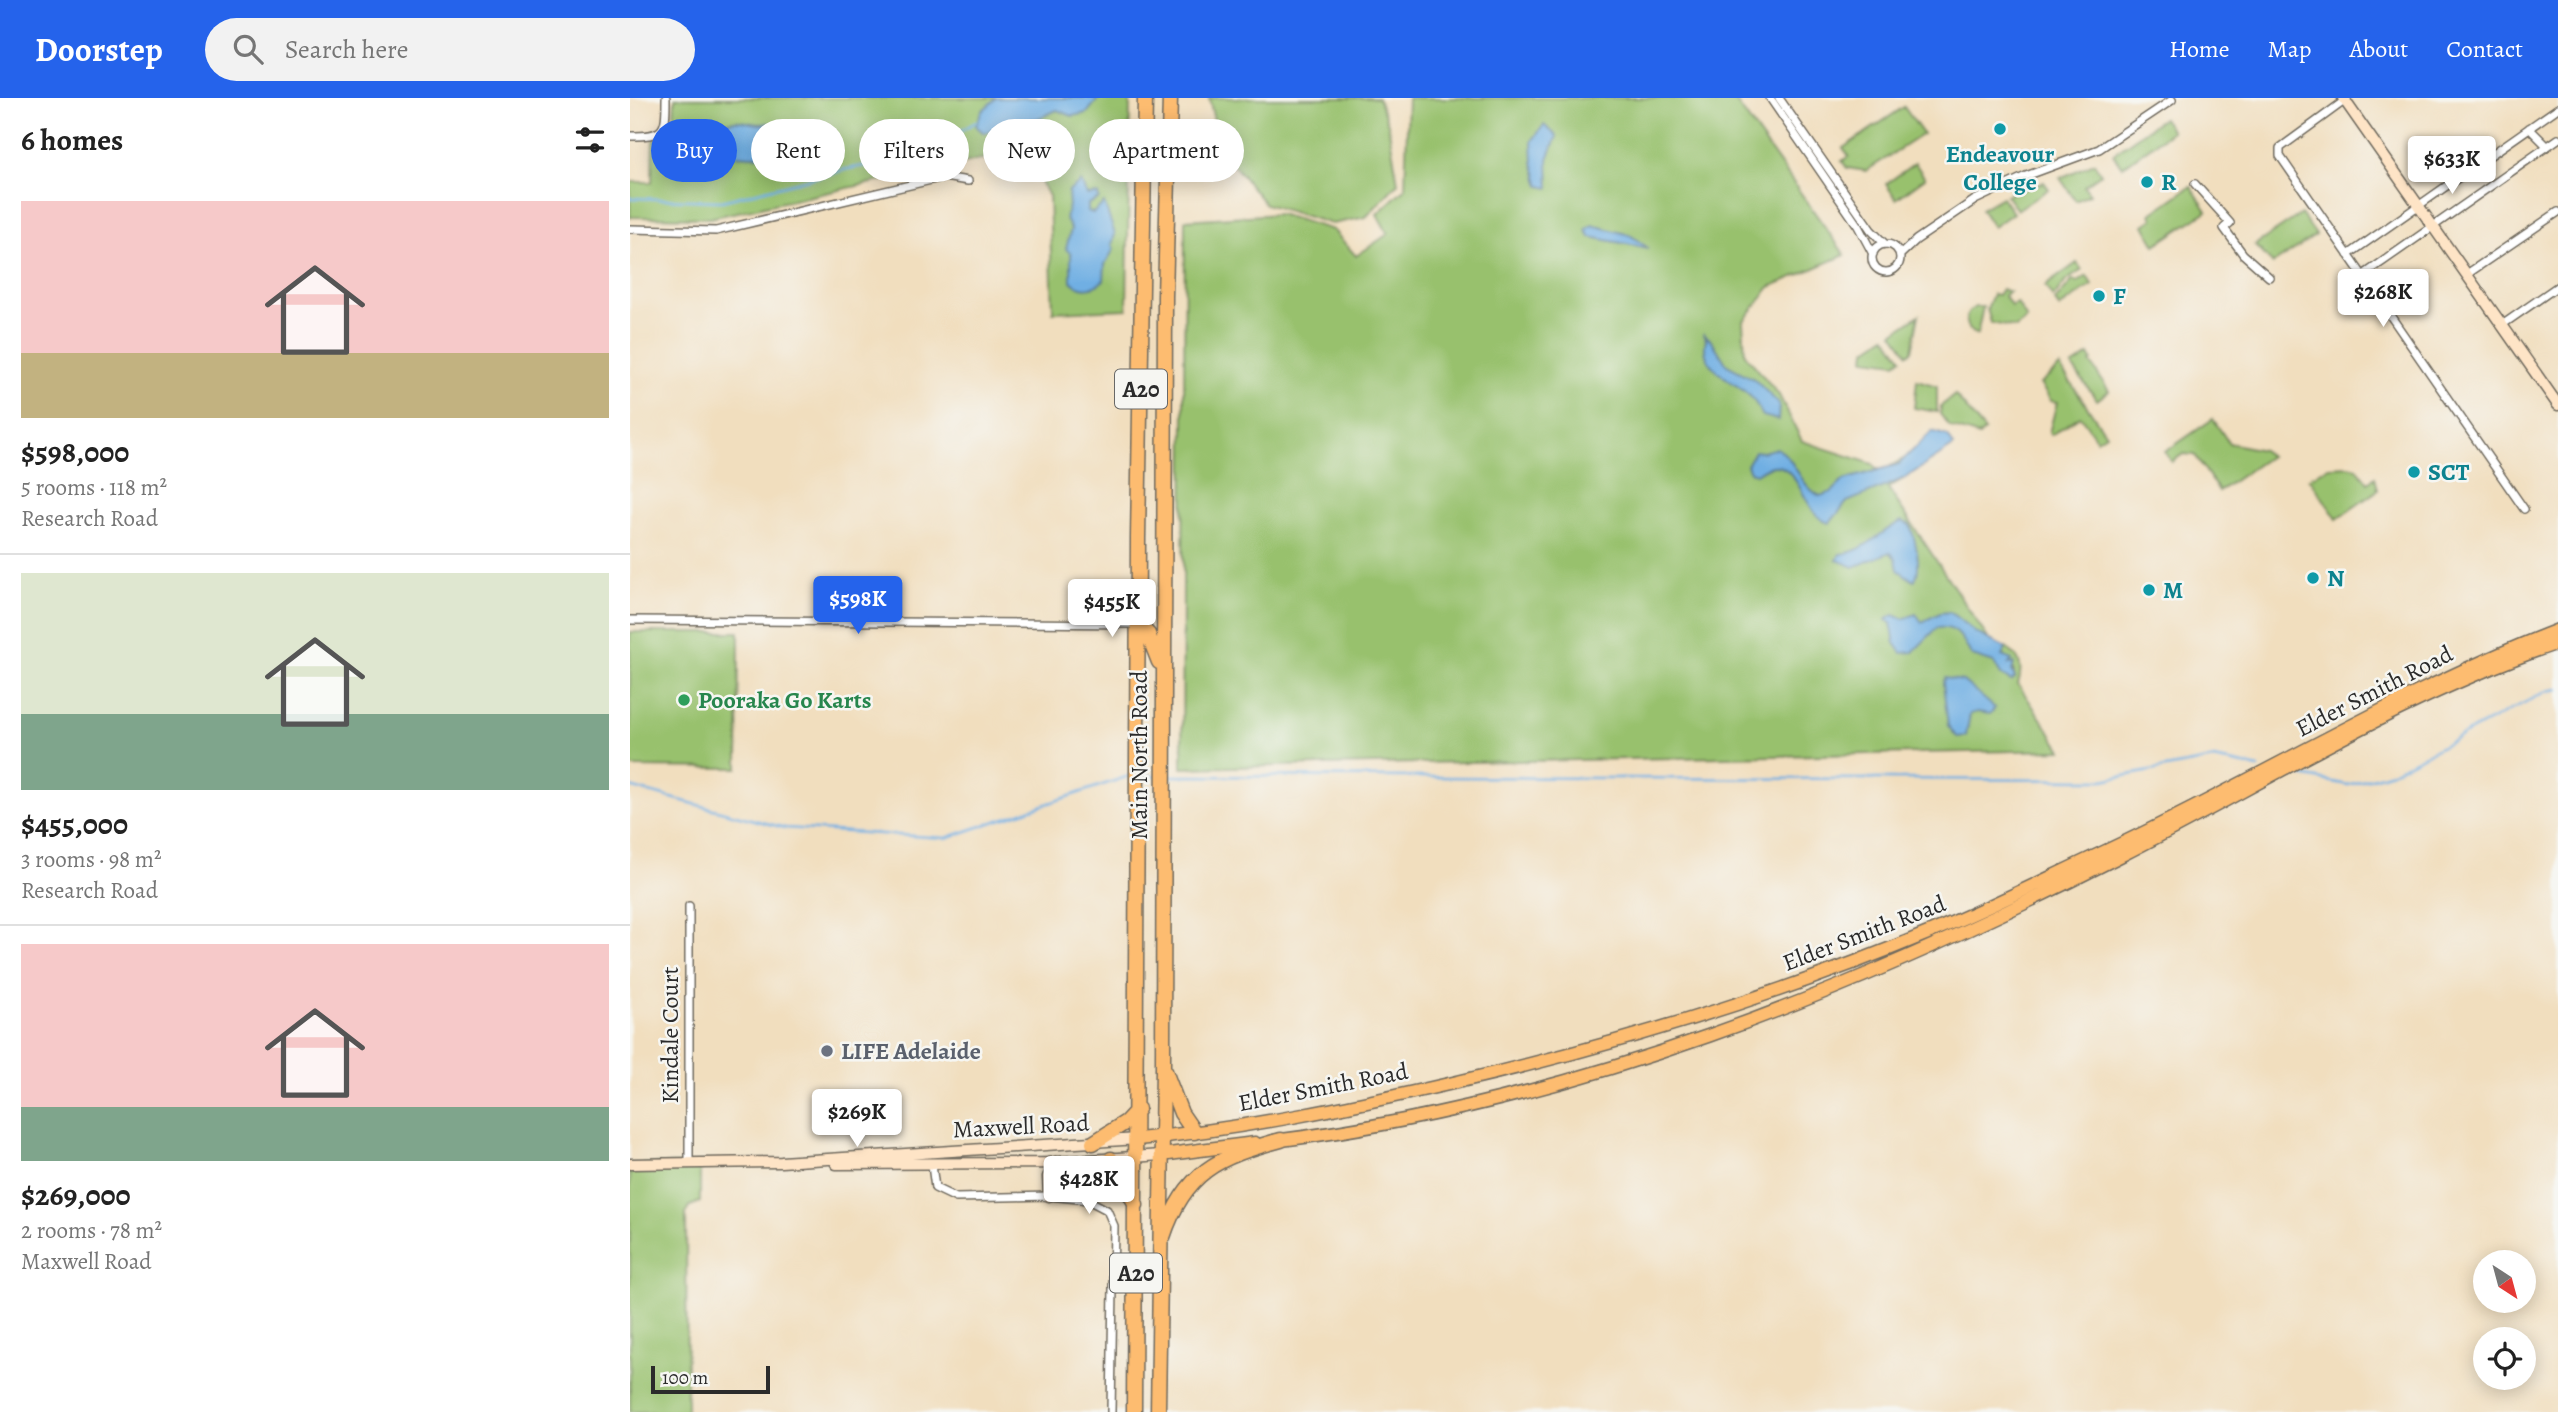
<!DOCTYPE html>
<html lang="en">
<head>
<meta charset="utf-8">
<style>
	:root { --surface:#fff; --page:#f2f2f2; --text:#222; --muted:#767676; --line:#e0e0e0; --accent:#2563eb }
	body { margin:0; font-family:Alegreya,serif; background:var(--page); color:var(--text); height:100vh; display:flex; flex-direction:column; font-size:26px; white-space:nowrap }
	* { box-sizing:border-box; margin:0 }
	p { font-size:23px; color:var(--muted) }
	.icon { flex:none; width:38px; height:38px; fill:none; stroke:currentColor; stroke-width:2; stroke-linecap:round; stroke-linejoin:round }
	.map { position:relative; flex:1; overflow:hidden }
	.details { display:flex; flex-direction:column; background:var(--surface); width:630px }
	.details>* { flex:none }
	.banner { position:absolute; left:21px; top:21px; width:665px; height:63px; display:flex; gap:14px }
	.needle { width:46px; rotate:144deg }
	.tools { position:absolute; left:1843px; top:1152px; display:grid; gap:14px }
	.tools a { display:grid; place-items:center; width:63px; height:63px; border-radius:50%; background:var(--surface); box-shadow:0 4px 18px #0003; font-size:35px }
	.scale { position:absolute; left:21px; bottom:18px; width:119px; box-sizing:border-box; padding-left:7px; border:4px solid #2b2b2b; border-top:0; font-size:19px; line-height:24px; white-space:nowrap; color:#2b2b2b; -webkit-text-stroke:5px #f6f6f2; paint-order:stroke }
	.price { position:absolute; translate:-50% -60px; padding:0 16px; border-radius:7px; background:#fff; color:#222; font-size:23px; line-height:46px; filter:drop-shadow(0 2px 4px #0008) }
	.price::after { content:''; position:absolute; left:50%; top:42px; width:21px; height:16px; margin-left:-10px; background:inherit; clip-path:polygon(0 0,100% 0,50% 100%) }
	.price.selected { background:var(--accent); color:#fff }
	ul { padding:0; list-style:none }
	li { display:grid; align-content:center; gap:14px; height:371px; padding:0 21px }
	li+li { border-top:2px solid var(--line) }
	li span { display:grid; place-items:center; height:217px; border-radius:0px; color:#555 }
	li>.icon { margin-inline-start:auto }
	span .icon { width:126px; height:126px; fill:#fffc; stroke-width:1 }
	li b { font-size:30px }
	h2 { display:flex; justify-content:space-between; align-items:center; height:84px; padding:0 21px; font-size:30px }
	.tag { padding:0 24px; border-radius:32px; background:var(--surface); box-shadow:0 4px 18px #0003; font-size:24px; line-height:63px }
	.tag.selected { background:var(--accent); color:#fff }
	header { display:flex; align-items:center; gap:42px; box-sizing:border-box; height:98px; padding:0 35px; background:var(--accent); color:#fff }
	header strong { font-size:33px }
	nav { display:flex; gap:38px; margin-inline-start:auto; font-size:24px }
	.search { width:490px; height:63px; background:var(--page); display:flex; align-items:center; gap:18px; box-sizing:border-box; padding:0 24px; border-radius:38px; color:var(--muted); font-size:26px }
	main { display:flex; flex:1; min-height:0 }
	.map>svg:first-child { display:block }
	.green { fill:#98c16d; stroke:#62764c; stroke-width:2 }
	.water { fill:#70afe3; stroke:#4e6d87; stroke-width:2 }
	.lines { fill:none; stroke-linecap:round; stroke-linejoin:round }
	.stream { stroke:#70afe3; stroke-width:2.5 }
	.street-casing { stroke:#706a5e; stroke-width:10 }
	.secondary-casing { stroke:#706a5e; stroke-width:13 }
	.primary-casing { stroke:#706a5e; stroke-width:15 }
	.highway-casing { stroke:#706a5e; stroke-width:17 }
	.street { stroke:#fff; stroke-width:7 }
	.secondary { stroke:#fee4c6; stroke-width:10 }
	.primary { stroke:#fdbc70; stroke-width:12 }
	.highway { stroke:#fdbc70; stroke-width:14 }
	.culture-dot { fill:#0f9aa8; stroke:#f6f6f2; stroke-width:2.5 }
	.leisure-dot { fill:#2e9e5b; stroke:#f6f6f2; stroke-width:2.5 }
	.worship-dot { fill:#6b7280; stroke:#f6f6f2; stroke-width:2.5 }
	.labels { text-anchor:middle; stroke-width:5; stroke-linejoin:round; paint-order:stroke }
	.shield { fill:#f6f6f2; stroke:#686867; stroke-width:2 }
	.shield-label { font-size:23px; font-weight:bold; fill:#2b2b2b }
	.culture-label { font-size:24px; font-weight:bold; fill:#0d838f; stroke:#f6f6f2; text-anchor:start }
	.street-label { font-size:24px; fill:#2b2b2b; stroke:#f6f6f2 }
	.leisure-label { font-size:24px; font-weight:bold; fill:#27864d; stroke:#f6f6f2; text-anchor:start }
	.worship-label { font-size:24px; font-weight:bold; fill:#5b616d; stroke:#f6f6f2; text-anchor:start }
</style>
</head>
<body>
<header>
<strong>Doorstep</strong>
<div class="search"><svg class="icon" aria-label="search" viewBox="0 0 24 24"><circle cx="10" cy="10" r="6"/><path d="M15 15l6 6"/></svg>Search here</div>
<nav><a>Home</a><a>Map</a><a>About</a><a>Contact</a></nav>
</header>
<main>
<section class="details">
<h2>6 homes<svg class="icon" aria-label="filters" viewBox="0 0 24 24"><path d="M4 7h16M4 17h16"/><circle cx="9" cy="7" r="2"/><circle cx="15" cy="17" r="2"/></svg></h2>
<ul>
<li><span style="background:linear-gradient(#f6c9c9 70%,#c2b280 0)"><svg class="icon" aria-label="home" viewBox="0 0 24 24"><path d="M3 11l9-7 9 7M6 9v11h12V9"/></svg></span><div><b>$598,000</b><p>5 rooms · 118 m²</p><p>Research Road</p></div></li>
<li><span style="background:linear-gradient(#dfe7d0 65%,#7fa58c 0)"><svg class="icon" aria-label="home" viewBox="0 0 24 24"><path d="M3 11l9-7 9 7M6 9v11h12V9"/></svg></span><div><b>$455,000</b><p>3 rooms · 98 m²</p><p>Research Road</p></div></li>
<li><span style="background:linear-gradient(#f6c9c9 75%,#7fa58c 0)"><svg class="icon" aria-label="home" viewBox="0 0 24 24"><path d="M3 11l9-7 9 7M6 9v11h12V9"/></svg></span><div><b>$269,000</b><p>2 rooms · 78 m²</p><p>Maxwell Road</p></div></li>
</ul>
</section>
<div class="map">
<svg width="1928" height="1314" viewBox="0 0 1928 1314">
	<rect width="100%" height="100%" fill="#f6f6f2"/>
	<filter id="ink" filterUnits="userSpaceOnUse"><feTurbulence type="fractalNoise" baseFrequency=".0143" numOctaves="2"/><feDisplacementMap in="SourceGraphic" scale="14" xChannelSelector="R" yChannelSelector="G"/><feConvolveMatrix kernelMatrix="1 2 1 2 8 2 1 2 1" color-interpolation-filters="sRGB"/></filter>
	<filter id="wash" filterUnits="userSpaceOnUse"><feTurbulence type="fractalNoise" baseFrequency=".00686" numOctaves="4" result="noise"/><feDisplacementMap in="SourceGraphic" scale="28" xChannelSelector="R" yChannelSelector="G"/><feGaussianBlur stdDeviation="1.57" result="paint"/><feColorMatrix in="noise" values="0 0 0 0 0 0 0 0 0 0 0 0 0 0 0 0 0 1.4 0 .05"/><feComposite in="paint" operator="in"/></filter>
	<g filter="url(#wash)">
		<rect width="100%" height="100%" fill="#f1debe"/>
		<path class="green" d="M45,0H500L497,211L423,214L419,98L405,74L398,51L80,120L0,119V84H22L23,42C45,36 44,21 45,0Z
			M579,0H748L758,26L768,85L736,119L702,126L635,106L590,50Z
			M778,0H1103L1215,157L1140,189L1113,224L1115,256L1149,297L1172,343L1243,366L1246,371H1255L1282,356L1269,366L1248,373L1257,387L1275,380L1258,390L1385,581L1383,570L1372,559L1376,550C1391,559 1393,570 1388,586L1432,652L552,670L555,122L649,116L703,132L726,158L758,136L747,116L775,90Z
			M1274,9L1293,36L1236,73L1217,70L1212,63L1219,58L1213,50Z
			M1533,20L1542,33L1492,69L1483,56Z
			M1285,65L1295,80L1266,101L1256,86Z
			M1464,65L1471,76L1454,88L1460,96L1446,103L1430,80Z
			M1414,84L1419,91L1387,112L1376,97Z
			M1561,88L1577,113L1525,147L1514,127L1523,121L1521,116Z
			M1372,99L1383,115L1363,129L1351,111Z
			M1671,116L1686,137L1643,166L1625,147Z
			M1447,165L1452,172L1436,183L1423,200L1415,188Z
			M1457,178L1462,187L1429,210L1425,203L1443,182L1447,185Z
			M1372,191L1379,194L1374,197L1381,208L1387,205L1397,221L1386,230L1361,225L1357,211L1363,196L1368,197Z
			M1345,209H1353L1347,237C1333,231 1332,217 1345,209Z
			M1289,217L1282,253L1278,256L1263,235Z
			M1256,238L1272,260L1266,265L1235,261L1236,252Z
			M1459,257L1462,262L1460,264L1479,293L1467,302L1442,268Z
			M1430,269L1476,336L1467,342L1450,318L1421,337L1419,335L1427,304L1421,303L1410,286Z
			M1287,282L1307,288V314L1284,310Z
			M1325,297L1355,333L1349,338L1320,329L1310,316L1311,308Z
			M1583,321L1599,345L1632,352L1640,358L1589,393L1565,357L1553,356L1542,364L1535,354Z
			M1719,368L1727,370L1738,385L1745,379L1748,392L1707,421L1679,380L1699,369Z
			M0,534H109L108,670L0,669Z
			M0,1066H70V1104L60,1108L56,1116L57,1314H0Z"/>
		<path class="water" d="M366,0H469L457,15L442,18L427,12L407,21L385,24L354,35L346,28L352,13Z
			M74,23C86,25 92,25 104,23C117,21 122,29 139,25L146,42C137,69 111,52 93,59C82,64 75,72 63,73L53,67L51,60L60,46L61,35Z
			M914,27L927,38L918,61L919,90L910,88L903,64L902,43Z
			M451,84L457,97L468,96L469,101L458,106V113L463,115L474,105L485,136L482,147L484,151L475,166L474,182C464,191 451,193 441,183V156L436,151L441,131L435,120L439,108L438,94Z
			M962,127L1000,137L1018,150L960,139L956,132Z
			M1073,235L1082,243L1097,267L1124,281L1149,306L1148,322L1133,318C1129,312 1126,304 1121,299C1104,282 1068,271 1076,241Z
			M1302,333L1318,338L1324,348L1275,380L1217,404L1200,425C1170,420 1169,343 1126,376L1120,374L1117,367L1125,353L1133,354L1147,350C1166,361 1169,387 1190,398L1202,394L1214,382L1269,366Z
			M1272,423L1280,427C1285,441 1293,470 1284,483L1268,472L1266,461L1260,454L1224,469L1207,462L1210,456C1234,455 1250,433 1272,423Z
			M1320,514L1346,535L1376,550L1372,558L1382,562L1379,566L1384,565L1382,573L1385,580L1381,583L1371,577L1364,565L1342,558C1332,542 1330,528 1307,530L1283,554L1272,555L1265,545L1261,525L1256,522L1264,517L1273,521L1286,516L1292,524L1310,515Z
			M1315,580L1333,583L1365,610L1360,616L1347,614L1340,616L1336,638L1327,639L1318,628L1313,585Z"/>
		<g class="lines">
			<path class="stream" d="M213,72L285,58L346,24
				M178,76L203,74
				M0,100L92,103L214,72
				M1657,675L1718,687L1762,674L1917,593L1928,591
				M512,677L530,678
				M540,678L1473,682L1583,661L1629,670
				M0,689L155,730L316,740L502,677"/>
		</g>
	</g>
	<g filter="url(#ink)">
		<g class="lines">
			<defs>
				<path id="street" d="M1140,0L1228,128L1243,156
					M1149,0L1241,132L1255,146
					M1717,1L1650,50V58L1894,411
					M1899,30L1917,48
					M0,38C35,38 36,34 36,0
					M1565,86L1600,125L1594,130L1613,156L1639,179
					M0,131L86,133L314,79L338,83
					M1242 160a14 14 0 1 1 28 0a14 14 0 1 1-28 0Z
					M1270,157L1286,142L1345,102L1396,78L1469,51L1542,2
					M1718,157L1928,10
					M1837,176L1928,114
					M1732,178L1928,41
					M1872,227L1928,188
					M0,522L508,526
					M59,808V1066
					M302,1067L305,1090L326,1100L419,1098L458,1102L477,1112L484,1128L481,1314"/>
				<path id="secondary" d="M1713,0L1928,307
					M0,1066L151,1064L508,1041
					M206,1066L417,1065L531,1057
					M419,1098L418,1079L425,1064"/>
				<path id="primary" d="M508,1041C614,1031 719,1009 823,985C986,947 1148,898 1303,833C1361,809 1418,780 1476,753C1628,682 1771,593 1928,532
					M644,1043C943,1006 1223,894 1490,758C1634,685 1775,596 1928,545
					M531,1057L625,1045"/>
				<path id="highway" d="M508,526L518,536L529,564
					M535,973L551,1015L564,1034
					M463,1045L496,1024L508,1011
					M481,1061L506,1107
					M533,1139C555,1073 588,1059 651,1042
					M504,1314L508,440L515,0
					M528,1314L533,969L535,199L540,0"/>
			</defs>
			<use href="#street" class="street-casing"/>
			<use href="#secondary" class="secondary-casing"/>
			<use href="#primary" class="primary-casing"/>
			<use href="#highway" class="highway-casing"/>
			<use href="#street" class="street"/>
			<use href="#secondary" class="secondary"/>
			<use href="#primary" class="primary"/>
			<use href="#highway" class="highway"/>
		</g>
	</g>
	<g class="culture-dot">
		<circle cx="1370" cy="31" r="7"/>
		<circle cx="1517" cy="84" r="7"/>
		<circle cx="1469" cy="198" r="7"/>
		<circle cx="1784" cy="374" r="7"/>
		<circle cx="1683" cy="480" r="7"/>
		<circle cx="1519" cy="492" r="7"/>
	</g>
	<circle class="leisure-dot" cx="54" cy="602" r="7"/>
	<circle class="worship-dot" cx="197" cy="953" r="7"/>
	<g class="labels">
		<g class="shield">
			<rect x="485" y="271.5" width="52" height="39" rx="5"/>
			<rect x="480" y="1155.5" width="52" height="39" rx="5"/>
		</g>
		<g class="shield-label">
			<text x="511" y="299">A20</text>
			<text x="506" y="1183">A20</text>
		</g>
		<g class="culture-label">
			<text x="1370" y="64" text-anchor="middle">Endeavour<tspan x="1370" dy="28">College</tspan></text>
			<text x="1531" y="92">R</text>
			<text x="1483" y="206">F</text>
			<text x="1798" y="382">SCT</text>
			<text x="1697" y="488">N</text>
			<text x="1533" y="500">M</text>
		</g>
		<g class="street-label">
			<text transform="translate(1744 593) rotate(-27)" y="8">Elder Smith Road</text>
			<text transform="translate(509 657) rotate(-90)" y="8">Main North Road</text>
			<text transform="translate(1234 835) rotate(-21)" y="8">Elder Smith Road</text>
			<text transform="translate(40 937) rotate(-90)" y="8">Kindale Court</text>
			<text transform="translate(693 989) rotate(-11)" y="8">Elder Smith Road</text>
			<text transform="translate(391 1028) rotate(-3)" y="8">Maxwell Road</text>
		</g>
		<g class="leisure-label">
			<text x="68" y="610">Pooraka Go Karts</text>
		</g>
		<g class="worship-label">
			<text x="211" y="961">LIFE Adelaide</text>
		</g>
	</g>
</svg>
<div class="tools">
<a><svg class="needle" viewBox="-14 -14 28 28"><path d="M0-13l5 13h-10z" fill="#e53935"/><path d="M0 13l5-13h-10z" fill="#767676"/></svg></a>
<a><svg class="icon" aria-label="locate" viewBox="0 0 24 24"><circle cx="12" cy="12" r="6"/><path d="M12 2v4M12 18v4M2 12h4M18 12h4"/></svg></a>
</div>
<div class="scale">100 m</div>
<b class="price" style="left:1822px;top:98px">$633K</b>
<b class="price" style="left:1753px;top:231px">$268K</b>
<b class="price selected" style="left:228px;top:538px">$598K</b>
<b class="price" style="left:482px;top:541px">$455K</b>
<b class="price" style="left:227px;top:1051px">$269K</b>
<b class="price" style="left:459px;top:1118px">$428K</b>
<div class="banner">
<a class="tag selected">Buy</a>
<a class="tag">Rent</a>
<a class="tag">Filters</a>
<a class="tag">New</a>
<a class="tag">Apartment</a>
</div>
</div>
</main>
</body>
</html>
